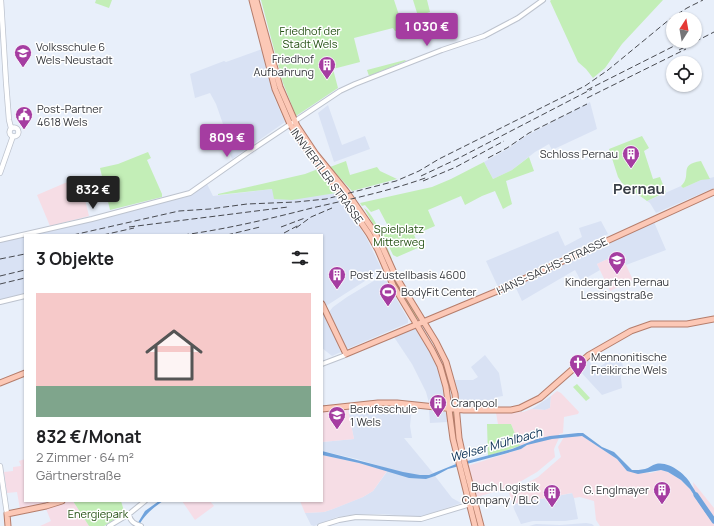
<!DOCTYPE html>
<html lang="de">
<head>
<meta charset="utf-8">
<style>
	:root { --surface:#fff; --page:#f6f6f6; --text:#202124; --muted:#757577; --accent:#a53da1 }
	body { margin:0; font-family:Manrope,sans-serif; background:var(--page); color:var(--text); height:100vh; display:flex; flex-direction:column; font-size:15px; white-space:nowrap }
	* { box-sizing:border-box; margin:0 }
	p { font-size:13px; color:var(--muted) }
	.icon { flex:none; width:22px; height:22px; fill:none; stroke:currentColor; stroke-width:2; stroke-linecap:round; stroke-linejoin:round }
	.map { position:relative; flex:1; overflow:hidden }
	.sheet { position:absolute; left:24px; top:234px; width:299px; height:268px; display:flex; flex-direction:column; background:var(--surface); border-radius:0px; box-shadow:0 1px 3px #0004 }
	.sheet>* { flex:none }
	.needle { width:26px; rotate:11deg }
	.tools { position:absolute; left:666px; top:12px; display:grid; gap:8px }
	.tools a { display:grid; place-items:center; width:36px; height:36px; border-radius:50%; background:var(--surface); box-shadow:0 1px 3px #0004; font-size:20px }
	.price { position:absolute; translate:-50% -34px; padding:0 9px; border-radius:4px; background:var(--accent); color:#fff; font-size:13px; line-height:26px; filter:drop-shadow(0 1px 2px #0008) }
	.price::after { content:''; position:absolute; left:50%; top:24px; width:12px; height:9px; margin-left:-6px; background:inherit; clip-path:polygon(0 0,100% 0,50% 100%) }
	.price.active { background:#222; color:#fff }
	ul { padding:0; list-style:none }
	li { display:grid; align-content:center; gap:8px; height:212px; padding:0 12px }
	li span { display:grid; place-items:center; height:124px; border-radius:0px; color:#555 }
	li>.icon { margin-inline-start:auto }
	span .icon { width:72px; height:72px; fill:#fffc; stroke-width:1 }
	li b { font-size:17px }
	h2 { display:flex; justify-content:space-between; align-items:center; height:48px; padding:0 12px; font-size:17px }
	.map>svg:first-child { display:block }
	.built { fill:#d9e2f4 }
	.industrial { fill:#f6dde5 }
	.education { fill:#f6dde7 }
	.green { fill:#c3eeb7 }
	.water { fill:#70a3dc }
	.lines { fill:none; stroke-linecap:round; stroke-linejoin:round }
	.river { stroke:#70a3dc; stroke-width:5 }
	.tertiary-casing { stroke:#bdc3ce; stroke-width:6 }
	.secondary-casing { stroke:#bdc3ce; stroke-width:6 }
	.primary-casing { stroke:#b57d6b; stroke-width:7 }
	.tertiary { stroke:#fff; stroke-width:4 }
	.secondary { stroke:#fff; stroke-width:4.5 }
	.primary { stroke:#fcc8b6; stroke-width:5 }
	.rail { stroke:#484a50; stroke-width:1; stroke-dasharray:6 3; stroke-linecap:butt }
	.labels { text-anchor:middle; stroke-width:3; stroke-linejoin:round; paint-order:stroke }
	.park-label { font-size:11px; fill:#235012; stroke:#fff }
	.poi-label { font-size:11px; fill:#35373c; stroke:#fff; text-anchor:start }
	.street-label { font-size:11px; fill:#35373c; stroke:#fff }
	.water-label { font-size:12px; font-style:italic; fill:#092e53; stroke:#fff }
	.district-label { font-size:15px; font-weight:bold; fill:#393f47; stroke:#fff }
</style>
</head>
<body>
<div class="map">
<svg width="714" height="526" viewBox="0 0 714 526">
	<rect width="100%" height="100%" fill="#e8effa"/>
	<path class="built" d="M262,49L274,97L285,122L232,159L220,126L223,124L216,104L210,93L195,98L190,74L224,61L226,62Z
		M590,102L597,129L552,150L549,144L535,152L512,170L493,179L484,162L509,148L524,137Z
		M328,105L342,145L365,136L370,149L334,162L318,113Z
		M714,177V188L656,213L650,203L647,201L681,186L683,188L701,180Z
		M207,184L213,196L272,189L319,195L336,193L352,212L350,216L356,222L366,237L382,270L326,306L322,298V235H29L190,196Z
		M601,221L608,234L498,287L486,261L558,231L565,246L582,237L579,228Z
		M654,222L666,250L626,265L618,254L597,264L600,270L581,281L575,270L522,301L515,286Z
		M25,236V295L0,300V242Z
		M382,276L385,277L390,288L408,319V323L347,349L344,347L329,312L333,307L347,297Z
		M322,309L341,352L332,356L322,348Z
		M416,327L437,363L444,384L446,405L429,403L426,392L412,364L394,337Z
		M620,353L623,367L620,368L622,388L602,395L578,369L588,359L595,370Z
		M485,355L499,373L503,396L497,397V406L458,405V396L454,380H473L478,377L471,367Z
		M551,396L550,408L545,410L532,409Z
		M393,405L412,407L410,426L412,438H404L433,473L429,475H420L410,474L426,479L435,476L452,498L461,503L426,515L417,517L383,514H357L337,517L314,526L311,525L305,513L324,512L333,509L363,497L373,491L389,469L357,459L322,451V442L354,439L348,409Z
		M429,410L445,412L448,416V422L430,423Z
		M573,493L578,519L565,521H533L521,524L514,509L513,504Z
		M586,523L592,524L594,526H529L536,524L560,525Z"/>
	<path class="industrial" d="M80,179L89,216L50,226L37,195L65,183Z
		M557,391L561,393L579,412L578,414L564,417L563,433L559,434V438L554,449L555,457L537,472L518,483L504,489L477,497L475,495L467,466L521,449L527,445L526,443L520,446L511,424H498L496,413L523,412L532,409L545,410L550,408L551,396Z
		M582,436L617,459L627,471L651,473L661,470L668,472L681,480L690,489L705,512L714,523V526H600L596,520L594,501L580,497L574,498L572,493L513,504L509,493L538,477L561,457L558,447L564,437Z
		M322,455L359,463L387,471L373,491L363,497L333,509L324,512L305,513L300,501H322Z
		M693,482L714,508V518L699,500L700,499L694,490Z"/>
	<path class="education" d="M618,254L626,265L633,280L610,291L597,264Z
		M348,409L354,439L322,442V411Z
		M25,459V501H52L20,509L17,492L7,493L4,472L13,471V467L21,466L19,461Z
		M69,501H73L89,526H40L51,521L46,509Z
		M182,501H210L214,506L195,520Z"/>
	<path class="green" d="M96,0H112L109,8L95,3Z
		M261,0H394L404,30L395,31L393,28L354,38L360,62L333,69L338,88L296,116L283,83Z
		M413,0H427L430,12L418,16Z
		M551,0H663L622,44L605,68L593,78L586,69L578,62L550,1Z
		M405,60L406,61L369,76L367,70Z
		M642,136L649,148L644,151L653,179L660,177L666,192L647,201L622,183L618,177L609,149Z
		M148,152L151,158L147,160L162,194V197L110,210L100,168L118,164Z
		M529,157L534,171L506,181L512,204L503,209L495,191L482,196L465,205L461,196L428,210L435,226L414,235L420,247L397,257L393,255L382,232L384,228L388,226L379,209L371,212L365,205L362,206L360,203L432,187L451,179L484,162L493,179L512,170Z
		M346,161L350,175L377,167L380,171L397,179L352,191L330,167Z
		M701,161L710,179L701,180L683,188L681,186C693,175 677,165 701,161Z
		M318,169L336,193L292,200L274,199L272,189L218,195V194L305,174Z
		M354,204L365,219L419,318L416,319L398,289L374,239L352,205Z
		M364,208C373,212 388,248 392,259H391L386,247Z
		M577,384L590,398L586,401L573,387Z
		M452,411H455L462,461L461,462L454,432Z
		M487,424H511L520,446L488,456Z
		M73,501H121L124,511L122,515L104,526H89Z"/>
	<path class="water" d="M578,433H583L602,447L614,452L632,470C636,470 641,470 645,469C649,468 652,465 656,464C669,461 686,474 692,486C695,490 697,495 700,499L699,500L714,518V523L705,512L690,489L681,480L668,472L661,470L638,474L627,471L617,459L582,436L552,439L527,445L521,449L504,454L448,469L435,476L426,479L409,478L359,463L322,455V451L403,472L420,475H429L456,464L512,449L537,439L550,436Z
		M159,501H163C154,507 143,516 139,526H136L145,511Z"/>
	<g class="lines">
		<path class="river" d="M696,495L714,521"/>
		<defs>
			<path id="tertiary" d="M0,240L92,219L190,193L247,153L340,91L355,84L442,50L484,36L518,18L543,0
				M0,302L25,296
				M322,364L343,356L346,354
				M129,514C130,522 135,524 141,526
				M109,526L129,514L145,501
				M320,526L339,520L356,517L421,519L474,503"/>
			<path id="secondary" d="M1,0L6,82L9,120L11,128
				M9.5 132a4.5 4.5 0 1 1 9 0a4.5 4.5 0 1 1-9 0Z
				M0,173L13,136
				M0,466L7,514"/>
			<path id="primary" d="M252,0L275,89L290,124L304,146L341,193L369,234L378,250L393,285L432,350L440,366L446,387L453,439L475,526
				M256,0L280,87L297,126L315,153L346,191L373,230L382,246L395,275L436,342L446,362L455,394L459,438L464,461L481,526
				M322,304L346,354L495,292L714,192
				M0,383L25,373
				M322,409L378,403H397L464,410H511L520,408L540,398L589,355L631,331L651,324H687L714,319
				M8,526L7,514L46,506L62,501"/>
		</defs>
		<use href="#tertiary" class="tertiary-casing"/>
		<use href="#secondary" class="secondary-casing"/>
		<use href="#primary" class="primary-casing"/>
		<use href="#tertiary" class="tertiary"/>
		<use href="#secondary" class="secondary"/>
		<use href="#primary" class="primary"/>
		<path class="rail" d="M679,50L714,32
			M587,90L684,41
			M587,98L686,49
			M488,158L507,148L529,133L587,104
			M421,176L457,159L592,89
			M423,181L456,167L504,141
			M129,227L288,207
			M281,227L305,218
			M296,228L311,217L332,208
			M284,233L299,225
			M73,235L179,211L210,209L247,204L296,202L326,199L396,181L419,171L439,159L585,86L608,70L670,19L687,8L703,0
			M103,235L134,228
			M183,235C227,229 269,219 312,208C351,199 390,191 428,177
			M227,235L260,227
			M0,259L25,254
			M0,276L25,270
			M0,284L25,278"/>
	</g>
	<defs>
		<symbol id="school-pin" viewBox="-11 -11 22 30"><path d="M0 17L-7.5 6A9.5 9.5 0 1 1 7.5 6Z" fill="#a53da1" stroke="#fff"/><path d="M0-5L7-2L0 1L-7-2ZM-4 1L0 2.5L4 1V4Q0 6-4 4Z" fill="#fff"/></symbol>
		<symbol id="building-pin" viewBox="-11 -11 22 30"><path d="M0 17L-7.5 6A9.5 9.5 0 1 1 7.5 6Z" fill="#a53da1" stroke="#fff"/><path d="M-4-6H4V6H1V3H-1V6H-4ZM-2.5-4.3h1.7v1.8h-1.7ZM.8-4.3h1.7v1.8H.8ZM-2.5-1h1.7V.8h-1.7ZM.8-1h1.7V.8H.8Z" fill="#fff"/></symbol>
		<symbol id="civic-pin" viewBox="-11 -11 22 30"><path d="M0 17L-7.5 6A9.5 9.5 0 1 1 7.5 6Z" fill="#a53da1" stroke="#fff"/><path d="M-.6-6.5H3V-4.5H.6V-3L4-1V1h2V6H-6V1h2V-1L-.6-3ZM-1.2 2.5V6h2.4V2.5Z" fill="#fff"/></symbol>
		<symbol id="stadium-pin" viewBox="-11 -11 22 30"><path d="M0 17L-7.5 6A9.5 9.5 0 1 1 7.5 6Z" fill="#a53da1" stroke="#fff"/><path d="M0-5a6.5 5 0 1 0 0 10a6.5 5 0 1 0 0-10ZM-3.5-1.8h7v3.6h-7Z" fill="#fff"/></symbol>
		<symbol id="church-pin" viewBox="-11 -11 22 30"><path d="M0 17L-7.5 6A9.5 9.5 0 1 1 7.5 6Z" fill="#a53da1" stroke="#fff"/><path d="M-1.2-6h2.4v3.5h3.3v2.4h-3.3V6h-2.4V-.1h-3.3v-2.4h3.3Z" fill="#fff"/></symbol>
	</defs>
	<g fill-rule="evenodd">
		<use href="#school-pin" x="13" y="43" width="20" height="27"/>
		<use href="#building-pin" x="317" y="55" width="20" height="27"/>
		<use href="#civic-pin" x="14" y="105" width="20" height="27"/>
		<use href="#building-pin" x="621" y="144" width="20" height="27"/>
		<use href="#school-pin" x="607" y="250" width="20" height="27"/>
		<use href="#building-pin" x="327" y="265" width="20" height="27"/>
		<use href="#stadium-pin" x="378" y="282" width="20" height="27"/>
		<use href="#church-pin" x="568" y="353" width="20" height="27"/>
		<use href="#building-pin" x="428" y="393" width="20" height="27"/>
		<use href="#school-pin" x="327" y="405" width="20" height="27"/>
		<use href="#building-pin" x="652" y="480" width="20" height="27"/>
		<use href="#building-pin" x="542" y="483" width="20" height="27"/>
	</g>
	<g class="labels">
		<g class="park-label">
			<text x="310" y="35">Friedhof der<tspan x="310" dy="13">Stadt Wels</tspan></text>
			<text x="399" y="233">Spielplatz<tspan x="399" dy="13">Mitterweg</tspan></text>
			<text x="98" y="518">Energiepark</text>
		</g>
		<g class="poi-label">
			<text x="36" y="51">Volksschule 6<tspan x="36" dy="13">Wels-Neustadt</tspan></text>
			<text x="314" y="63" text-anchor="end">Friedhof<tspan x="314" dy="13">Aufbahrung</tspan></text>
			<text x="37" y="113">Post-Partner<tspan x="37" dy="13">4618 Wels</tspan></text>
			<text x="618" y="158" text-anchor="end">Schloss Pernau</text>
			<text x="350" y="279">Post Zustellbasis 4600</text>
			<text x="617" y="286" text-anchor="middle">Kindergarten Pernau<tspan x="617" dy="13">Lessingstraße</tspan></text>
			<text x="401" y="296">BodyFit Center</text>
			<text x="591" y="361">Mennonitische<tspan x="591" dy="13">Freikirche Wels</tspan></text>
			<text x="451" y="407">Cranpool</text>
			<text x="350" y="413">Berufsschule<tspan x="350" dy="13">1 Wels</tspan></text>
			<text x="539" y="491" text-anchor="end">Buch Logistik<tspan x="539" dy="13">Company / BLC</tspan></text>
			<text x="649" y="494" text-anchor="end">G. Englmayer</text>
		</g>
		<g class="street-label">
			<text transform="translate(327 176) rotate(54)" y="4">INNVIERTLER STRASSE</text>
			<text transform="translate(552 266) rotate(-25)" y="4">HANS-SACHS-STRASSE</text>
		</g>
		<g class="water-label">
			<text transform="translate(496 445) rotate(-16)" y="4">Welser Mühlbach</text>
		</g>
		<g class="district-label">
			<text x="639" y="194">Pernau</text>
		</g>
	</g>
</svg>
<div class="tools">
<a><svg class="needle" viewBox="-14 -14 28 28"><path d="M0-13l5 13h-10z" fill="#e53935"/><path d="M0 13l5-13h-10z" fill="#757577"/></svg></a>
<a><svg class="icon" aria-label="locate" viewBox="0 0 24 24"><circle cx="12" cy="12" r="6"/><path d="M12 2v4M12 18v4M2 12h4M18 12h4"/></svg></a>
</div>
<b class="price" style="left:427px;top:47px">1 030 €</b>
<b class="price" style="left:227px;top:158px">809 €</b>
<b class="price active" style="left:93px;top:210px">832 €</b>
<section class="sheet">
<h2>3 Objekte<svg class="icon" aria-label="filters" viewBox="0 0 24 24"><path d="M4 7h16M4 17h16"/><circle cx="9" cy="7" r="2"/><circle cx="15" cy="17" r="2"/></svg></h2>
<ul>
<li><span style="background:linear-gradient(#f6c9c9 75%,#7fa58c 0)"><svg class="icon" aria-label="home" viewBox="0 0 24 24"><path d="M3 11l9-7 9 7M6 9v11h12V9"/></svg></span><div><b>832 €/Monat</b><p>2 Zimmer · 64 m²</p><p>Gärtnerstraße</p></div></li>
</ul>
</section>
</div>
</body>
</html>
